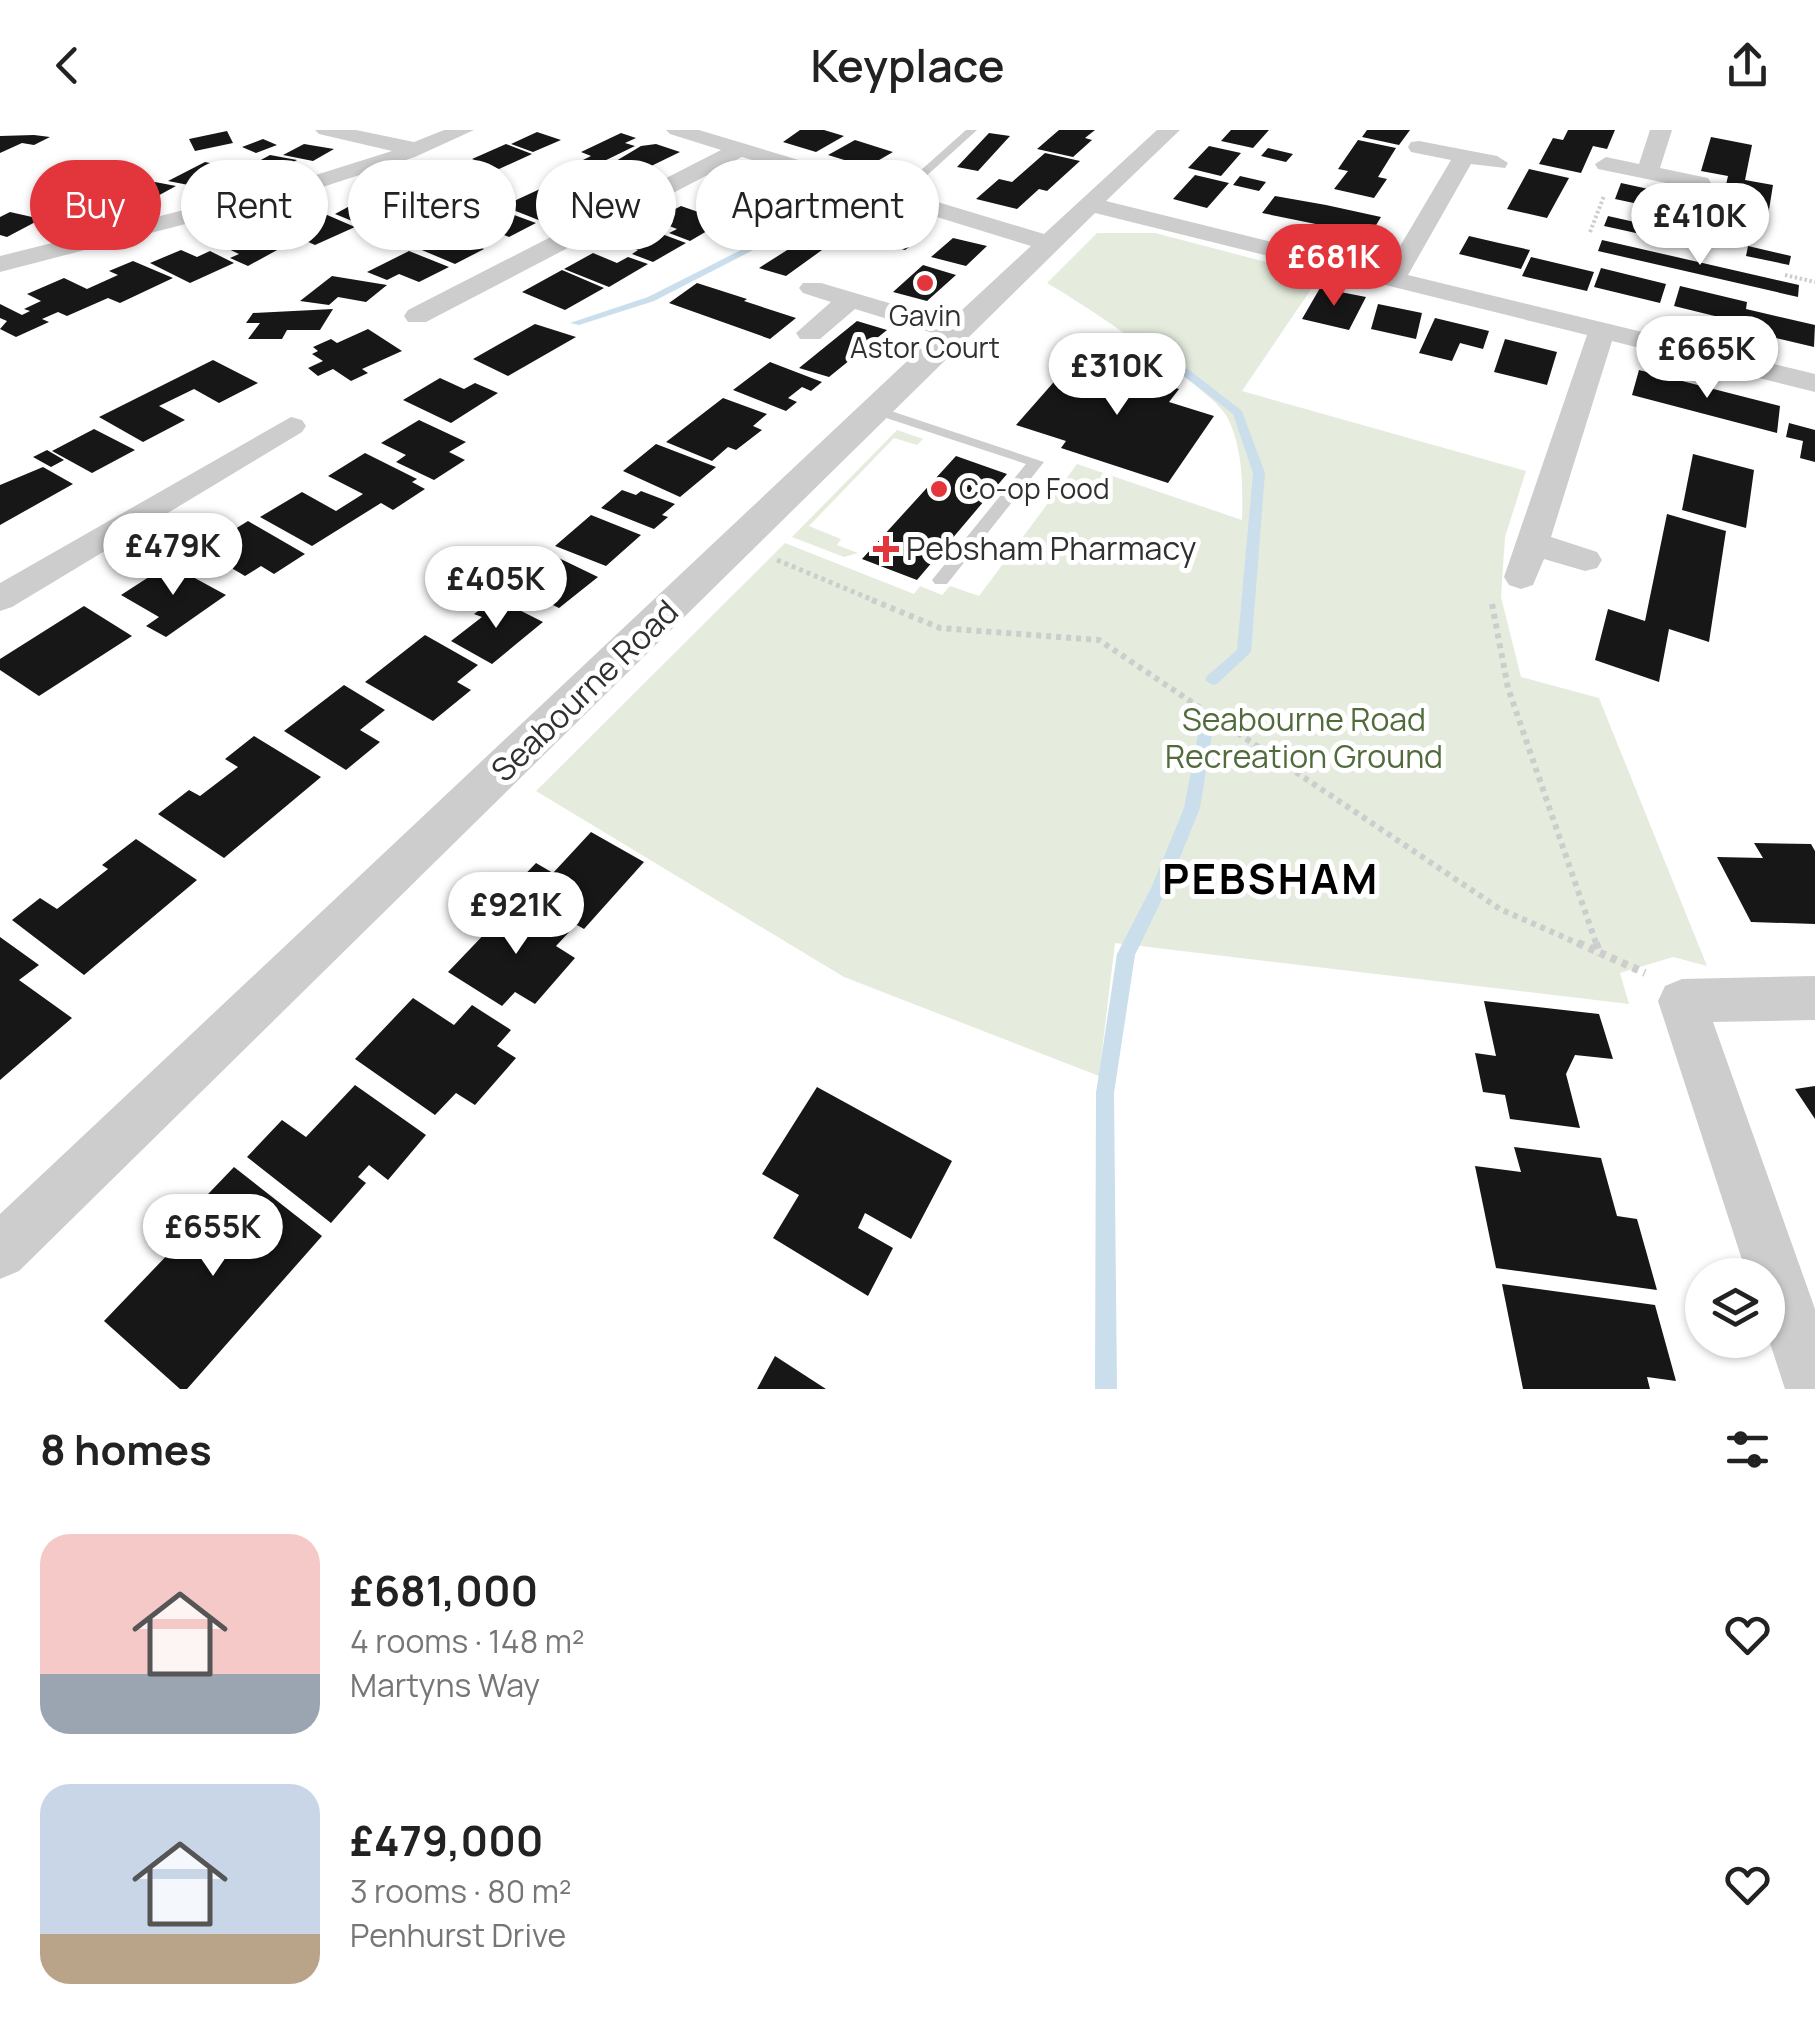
<!DOCTYPE html>
<html lang="en">
<head>
<meta charset="utf-8">
<style>
	:root { --surface:#fff; --page:#f2f2f2; --text:#222; --muted:#767676; --accent:#e3353c }
	body { margin:0; font-family:Manrope,sans-serif; background:var(--page); color:var(--text); height:100vh; display:flex; flex-direction:column; font-size:38px; white-space:nowrap }
	* { box-sizing:border-box; margin:0 }
	p { font-size:32px; color:var(--muted) }
	.icon { flex:none; width:55px; height:55px; fill:none; stroke:currentColor; stroke-width:2; stroke-linecap:round; stroke-linejoin:round }
	.map { position:relative; height:1259px; overflow:hidden }
	.sheet { display:flex; flex-direction:column; background:var(--surface); flex:1 }
	.sheet>* { flex:none }
	.banner { position:absolute; left:30px; top:30px; width:1000px; height:90px; display:flex; gap:20px }
	.controls { position:absolute; left:1685px; top:1128px; display:grid; gap:20px }
	.controls a { display:grid; place-items:center; width:100px; height:100px; border-radius:50%; background:var(--surface); box-shadow:0 2px 8px #0004; font-size:50px }
	.price { position:absolute; translate:-50% -85px; padding:0 22px; border-radius:35px; background:#fff; color:#222; font-size:32px; line-height:65px; filter:drop-shadow(0 2px 5px #0008) }
	.price::after { content:''; position:absolute; left:50%; top:60px; width:30px; height:22px; margin-left:-15px; background:inherit; clip-path:polygon(0 0,100% 0,50% 100%) }
	.price.current { background:var(--accent); color:#fff }
	ul { padding:0; list-style:none }
	li { display:flex; align-items:center; gap:30px; height:250px; padding:0 40px }
	li span { display:grid; place-items:center; flex:none; width:280px; height:200px; border-radius:30px; color:#555 }
	li>.icon { margin-inline-start:auto }
	span .icon { width:120px; height:120px; fill:#fffc; stroke-width:1 }
	li b { font-size:42px }
	h2 { display:flex; justify-content:space-between; align-items:center; height:120px; padding:0 40px; font-size:42px }
	.tag { padding:0 35px; border-radius:45px; background:var(--surface); box-shadow:0 2px 8px #0004; font-size:35px; line-height:90px }
	.tag.current { background:var(--accent); color:#fff }
	header { display:flex; justify-content:space-between; align-items:center; height:130px; padding:0 40px; background:var(--surface); font-size:45px; font-weight:600 }
	.map>svg:first-child { display:block }
	.green { fill:#e5ecde }
	.lines { fill:none; stroke-linecap:round; stroke-linejoin:round }
	.stream { fill:#cadeec; fill-rule:evenodd }
	.building { fill:#171717 }
	.path-far3 { stroke:#cdcdcd; stroke-width:4; stroke-dasharray:2.5 2.5; stroke-linecap:butt }
	.path-far2 { stroke:#cdcdcd; stroke-width:5; stroke-dasharray:4 4; stroke-linecap:butt }
	.path-far1 { stroke:#cdcdcd; stroke-width:6; stroke-dasharray:5 5; stroke-linecap:butt }
	.path { stroke:#cdcdcd; stroke-width:8; stroke-dasharray:6 6; stroke-linecap:butt }
	.lane { fill:#cdcdcd; fill-rule:evenodd }
	.street { fill:#cdcdcd; fill-rule:evenodd }
	.poi-dot { fill:#e3353c; stroke:#fff; stroke-width:4 }
	.labels { text-anchor:middle; stroke-width:10; stroke-linejoin:round; paint-order:stroke }
	.far-poi-label { font-size:28px; fill:#303030; stroke:#fff }
	.poi-label { font-size:32px; fill:#303030; stroke:#fff; text-anchor:start }
	.street-label { font-size:32px; fill:#303030; stroke:#fff }
	.park-label { font-size:32px; fill:#516b3d; stroke:#fff }
	.district-label { font-size:42px; font-weight:bold; letter-spacing:2.5px; fill:#000; stroke:#fff }
</style>
</head>
<body>
<header><svg class="icon" aria-label="back" viewBox="0 0 24 24"><path d="M15 5l-7 7 7 7"/></svg>Keyplace<svg class="icon" aria-label="share" viewBox="0 0 24 24"><path d="M12 15V3M7 8l5-5 5 5M5 13v7h14v-7"/></svg></header>
<div class="map">
<svg width="1815" height="1259" viewBox="0 0 1815 1259">
	<rect width="100%" height="100%" fill="#fff"/>
	<path class="green" d="M1097,103H1155L1320,146L1242,261L1526,341L1505,407L1501,467L1521,547L1599,568L1707,836L1673,827L1620,843L1629,874L1115,813L1099,946L844,847L536,661L785,413L914,464L920,456L942,465L950,456L979,466L1077,334L1242,390C1243,356 1243,316 1226,285C1211,259 1079,171 1047,153Z
		M897,300L923,309L917,315L894,308L809,396L841,409L837,415L858,423L844,427L792,407Z"/>
	<g class="lines">
		<path class="stream" d="M840,70L847,72L654,171L579,195L570,193L648,167Z
			M1180,239H1188L1242,281L1265,343L1251,522L1217,554L1212,555L1205,550L1207,546L1237,520L1253,343L1233,284L1180,243Z
			M1205,599L1212,605L1200,678L1168,757L1135,825L1114,963L1117,1259H1095L1096,963L1117,824L1152,756L1184,678L1198,605Z"/>
	</g>
	<path class="building" d="M800,0H824L844,6L816,22L783,12Z
		M1059,0H1095L1085,8L1092,10L1073,27L1037,19Z
		M1231,0H1269L1253,18L1221,11Z
		M1367,0H1410L1399,15L1362,7Z
		M1568,0H1615L1607,19L1593,16L1581,43L1539,34L1553,8L1563,10Z
		M227,1L233,13L195,21L189,9Z
		M537,2L561,10L533,22L511,14Z
		M621,3L636,8L625,13L635,16L596,35L583,30L591,26L581,22Z
		M989,3L1010,6L978,41L957,37Z
		M34,5L50,7L34,15L22,13L0,23V6Z
		M1711,7L1752,15L1745,50L1773,55L1768,86L1721,77L1728,46L1701,41Z
		M263,9L277,15L256,23L242,17Z
		M855,10L893,22L867,37L828,25Z
		M1358,10L1396,18L1378,47L1387,49L1374,68L1334,59L1348,41L1338,39Z
		M304,14L334,19L313,31L283,25Z
		M506,14L532,24L499,39L472,29Z
		M656,14L680,22L645,39L611,34L641,16Z
		M1209,16L1241,23L1221,46L1188,38Z
		M1268,18L1293,24L1286,32L1261,26Z
		M1045,23L1080,31L1047,61L1039,59L1017,79L976,69L999,49L1012,52Z
		M270,25L297,30L274,43L246,38Z
		M459,31L491,43L458,58L423,44Z
		M205,32L240,39L204,58L168,51Z
		M1529,39L1569,48L1547,88L1507,79Z
		M577,41L614,54L590,67L570,60L561,64L542,58Z
		M1195,45L1229,53L1207,78L1173,69Z
		M421,46L445,55L401,75L377,65Z
		M1240,46L1266,52L1259,61L1233,55Z
		M742,47L767,55L748,66L767,72L786,61L812,70L777,90L707,66Z
		M127,52L147,56L155,52L176,56L141,75L99,66Z
		M1621,53L1708,72L1704,88L1615,69Z
		M540,59L558,65L548,70L568,78L541,91L503,76Z
		M370,65L400,77L362,95L335,84Z
		M1275,66L1326,75L1381,87L1370,105L1262,83Z
		M77,67L107,74L74,91L44,84Z
		M681,76L724,91L690,111L669,103L677,99L654,90Z
		M853,77L870,84L896,91L881,102L832,91Z
		M498,79L536,93L509,107L489,99L479,105L460,97Z
		M318,81L355,97L315,115L284,101L300,95L294,92Z
		M10,82L41,89L7,107L0,105V87Z
		M1608,86L1688,104L1686,114L1604,96Z
		M643,97L686,113L653,132L632,124L638,120L615,112Z
		M457,98L476,106L465,111L484,119L455,134L417,118Z
		M259,99L272,105L256,111L263,115L279,108L290,113L248,136L230,128L239,124L218,114Z
		M889,100L920,109L905,120L873,111Z
		M817,101L840,107L786,146L759,138Z
		M1469,106L1499,113L1530,120L1521,139L1459,124Z
		M953,108L987,116L966,136L931,127Z
		M1602,110L1799,155L1798,167L1598,121Z
		M1748,116L1791,126L1789,135L1746,126Z
		M181,120L197,127L210,121L234,133L190,153L150,133Z
		M409,121L449,137L419,152L399,144L387,150L367,142Z
		M593,123L617,133L628,127L648,134L609,157L564,139Z
		M1531,127L1594,142L1587,161L1522,146Z
		M133,131L173,148L120,173L108,168L67,186L58,182L42,189L49,192L16,207L0,199L7,191L0,188V174L22,185L30,181L24,179L41,171L27,164L64,148L87,159L118,145L109,141Z
		M923,135L956,145L927,171L893,162Z
		M1601,138L1666,154L1660,173L1594,157Z
		M562,140L604,158L565,180L522,162Z
		M332,146L387,155L366,172L338,167L329,175L300,171Z
		M697,153L747,169L744,171L796,188L770,209L669,173Z
		M1680,156L1747,172L1746,179L1815,195L1814,217L1742,200L1743,193L1674,176Z
		M1320,158L1366,167L1349,200L1302,189Z
		M1378,174L1422,183L1416,209L1371,199Z
		M333,179L320,200H287L282,209H248L260,193H246L253,183Z
		M1435,188L1489,201L1483,219L1460,213L1452,231L1419,223Z
		M857,191L887,200L829,247L799,238Z
		M535,194L576,207L508,246L473,229Z
		M368,199L402,221L362,239L368,243L351,251L333,239L318,246L308,238L323,231L312,224L318,221L313,217L331,209L337,213Z
		M1505,209L1557,222L1547,255L1494,242Z
		M1082,220L1133,235L1126,243L1179,259L1169,272L1214,286L1168,353L1061,318L1066,311L1016,295Z
		M213,230L258,253L219,273L194,259L159,276L185,290L143,312L99,287Z
		M770,232L822,252L811,261L802,257L788,268L797,272L786,281L733,260Z
		M1639,240L1780,276L1777,303L1632,265Z
		M440,248L464,259L475,253L498,263L451,293L403,270Z
		M723,268L767,284L753,296L762,300L736,320L728,317L712,331L666,312Z
		M419,290L466,312L449,322L465,330L434,350L396,332L406,325L381,313Z
		M1789,293L1815,300V332L1800,328L1803,311L1786,307Z
		M94,299L135,320L92,343L52,321Z
		M656,314L716,337L680,367L623,341Z
		M47,320L64,330L51,337L33,327Z
		M365,323L417,349L412,352L425,359L393,380L381,373L312,416L260,387L302,362L336,381L363,364L328,346Z
		M1693,324L1754,340L1746,398L1682,380Z
		M956,326L1007,344L917,450L862,429Z
		M43,337L73,354L0,395V355Z
		M622,360L636,365L641,361L675,374L662,385L668,387L654,399L601,378Z
		M1667,384L1726,401L1709,512L1669,499L1659,552L1595,530L1608,479L1645,491Z
		M591,385L641,405L606,436L555,416Z
		M248,391L305,424L274,444L261,436L245,446L201,420Z
		M538,418L598,447L559,478L541,469L534,476L512,465L520,459L499,448Z
		M169,434L226,465L166,507L146,496L159,487L121,465Z
		M496,468L543,492L492,534L451,511L482,487L474,484Z
		M84,476L132,506L39,566L0,540V529Z
		M425,505L478,535L457,552L471,560L433,591L365,552Z
		M344,555L385,580L360,600L380,612L346,640L284,601Z
		M254,606L321,647L224,728L158,684L189,660L200,666L238,637L225,629Z
		M591,702L644,732L584,799L512,758L536,733L553,743Z
		M136,709L197,750L84,845L12,790L40,768L57,779L108,739L102,735Z
		M1754,713L1811,714L1815,721V794L1751,792L1717,727L1763,728Z
		M517,770L570,801L556,816L575,828L535,874L515,862L502,876L448,842Z
		M0,807L39,835L19,850L72,888L0,950Z
		M413,868L454,895L472,875L511,900L497,916L516,928L475,975L456,963L435,985L355,929Z
		M1484,871L1599,884L1613,929L1575,925L1566,944L1580,998L1510,989L1505,965L1483,962L1475,923L1496,926Z
		M355,955L426,1005L388,1050L369,1035L358,1047L366,1053L331,1093L247,1027L282,990L306,1007Z
		M1815,956V989L1795,959Z
		M817,957L952,1031L911,1109L865,1083L858,1098L893,1118L868,1166L773,1108L799,1065L762,1044Z
		M1514,1017L1601,1028L1617,1086L1637,1089L1657,1160L1496,1138L1475,1036L1521,1042Z
		M234,1037L322,1106L187,1259H180L104,1191L197,1094L187,1086Z
		M1502,1154L1655,1175L1676,1251L1647,1247L1650,1259H1523Z
		M775,1226L826,1259H757Z"/>
	<g class="lines">
		<path class="path-far3" d="M1590,102L1604,66
			M1785,145L1815,152"/>
		<path class="path-far2" d="M777,430L878,472"/>
		<path class="path-far1" d="M872,470L940,498L1099,510L1500,779L1584,816
			M1492,474L1508,558L1597,816"/>
		<path class="path" d="M1578,813L1645,843
			M1596,813L1600,825"/>
		<path class="lane" d="M966,0H977L901,69H893V65Z
			M876,276L1044,332L947,454H935L932,450L1026,334L871,283L869,280Z"/>
		<path class="street" d="M315,0H356L414,12L444,0H474L415,27L301,64L0,142V126L284,55L392,21L319,4Z
			M666,0H699L1044,104L1157,0H1180L1106,71L1386,140L1451,30L1411,22L1408,17L1411,12L1419,11L1497,26L1508,33L1505,38L1471,34L1408,145L1815,244V262L1612,211L1551,407L1597,422L1602,430L1597,438L1585,441L1544,429L1533,455L1521,459L1509,455L1504,447L1587,205L1095,83L19,1141L0,1149V1084L936,204L855,179L820,209H800L796,203L831,172L803,163L799,158L803,153H821L950,191L1031,116L742,27L426,192H408L404,186L408,180L721,20L670,4Z
			M1650,0H1672L1660,38L1708,48L1711,53L1708,58L1700,60L1598,39L1595,34L1606,27L1639,34Z
			M291,287L302,290L306,296L302,302L12,477L0,481V453Z
			M1815,846V890L1713,892L1815,1179V1259H1785L1768,1207V1145H1747L1658,871L1665,856L1682,849Z"/>
	</g>
	<g class="poi-dot">
		<circle cx="925" cy="153" r="10"/>
		<circle cx="939" cy="359" r="10"/>
		<path d="M881 404h10v10h10v10h-10v10h-10v-10h-10v-10h10z"/>
	</g>
	<g class="labels">
		<g class="far-poi-label">
			<text x="925" y="196">Gavin<tspan x="925" dy="32">Astor Court</tspan></text>
			<text x="959" y="369" text-anchor="start">Co-op Food</text>
		</g>
		<g class="poi-label">
			<text x="906" y="430">Pebsham Pharmacy</text>
		</g>
		<g class="street-label">
			<text transform="translate(585 561) rotate(-44)" y="11">Seabourne Road</text>
		</g>
		<g class="park-label">
			<text x="1304" y="601">Seabourne Road<tspan x="1304" dy="37">Recreation Ground</tspan></text>
		</g>
		<g class="district-label">
			<text x="1271" y="764">PEBSHAM</text>
		</g>
	</g>
</svg>
<div class="controls">
<a><svg class="icon" aria-label="layers" viewBox="0 0 24 24"><path d="M12 4l9 5-9 5-9-5zM3 14l9 5 9-5"/></svg></a>
</div>
<b class="price" style="left:1700px;top:138px">£410K</b>
<b class="price current" style="left:1334px;top:179px">£681K</b>
<b class="price" style="left:1707px;top:271px">£665K</b>
<b class="price" style="left:1117px;top:288px">£310K</b>
<b class="price" style="left:173px;top:468px">£479K</b>
<b class="price" style="left:496px;top:501px">£405K</b>
<b class="price" style="left:516px;top:827px">£921K</b>
<b class="price" style="left:213px;top:1149px">£655K</b>
<div class="banner">
<a class="tag current">Buy</a>
<a class="tag">Rent</a>
<a class="tag">Filters</a>
<a class="tag">New</a>
<a class="tag">Apartment</a>
</div>
</div>
<section class="sheet">
<h2>8 homes<svg class="icon" aria-label="filters" viewBox="0 0 24 24"><path d="M4 7h16M4 17h16"/><circle cx="9" cy="7" r="2"/><circle cx="15" cy="17" r="2"/></svg></h2>
<ul>
<li><span style="background:linear-gradient(#f6c9c9 70%,#9aa5b1 0)"><svg class="icon" aria-label="home" viewBox="0 0 24 24"><path d="M3 11l9-7 9 7M6 9v11h12V9"/></svg></span><div><b>£681,000</b><p>4 rooms · 148 m²</p><p>Martyns Way</p></div><svg class="icon" aria-label="heart" viewBox="0 0 24 24"><path d="M12 20l-8-8c-3-5 5-10 8-4 3-6 11-1 8 4z"/></svg></li>
<li><span style="background:linear-gradient(#c9d6e8 75%,#b9a48a 0)"><svg class="icon" aria-label="home" viewBox="0 0 24 24"><path d="M3 11l9-7 9 7M6 9v11h12V9"/></svg></span><div><b>£479,000</b><p>3 rooms · 80 m²</p><p>Penhurst Drive</p></div><svg class="icon" aria-label="heart" viewBox="0 0 24 24"><path d="M12 20l-8-8c-3-5 5-10 8-4 3-6 11-1 8 4z"/></svg></li>
</ul>
</section>
</body>
</html>
